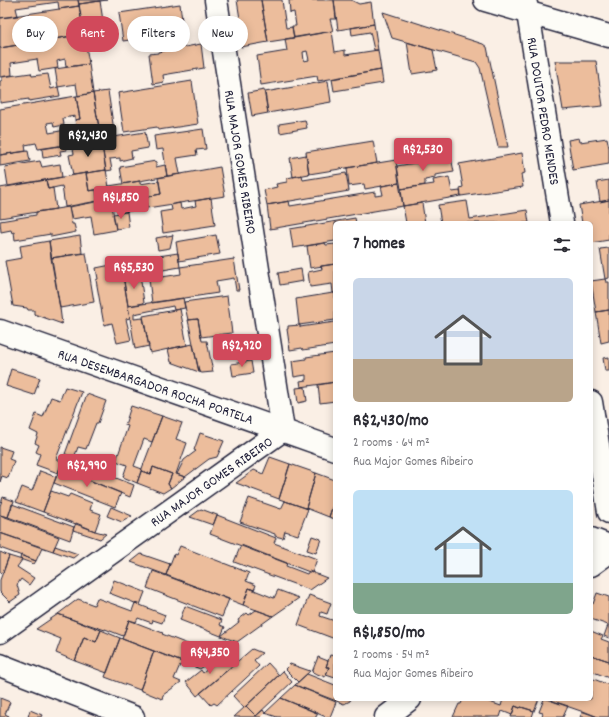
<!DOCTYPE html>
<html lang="en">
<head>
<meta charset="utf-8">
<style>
	:root { --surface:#fff; --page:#f2f2f3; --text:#2b2b33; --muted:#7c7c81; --accent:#d1495b }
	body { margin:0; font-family:Dekko,sans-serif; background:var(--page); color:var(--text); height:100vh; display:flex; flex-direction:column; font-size:15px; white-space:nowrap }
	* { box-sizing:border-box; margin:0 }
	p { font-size:13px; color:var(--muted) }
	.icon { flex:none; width:22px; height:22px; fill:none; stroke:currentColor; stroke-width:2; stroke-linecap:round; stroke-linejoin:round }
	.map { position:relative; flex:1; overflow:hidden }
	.side { position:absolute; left:333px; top:221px; width:260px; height:480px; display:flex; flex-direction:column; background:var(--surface); border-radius:6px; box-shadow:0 2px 10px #0003 }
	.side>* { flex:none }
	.guide { position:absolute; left:12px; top:16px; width:261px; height:36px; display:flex; gap:8px }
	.price { position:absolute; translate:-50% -34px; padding:0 9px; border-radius:4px; background:var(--accent); color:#fff; font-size:13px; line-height:26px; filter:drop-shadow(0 1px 2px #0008) }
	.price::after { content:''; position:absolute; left:50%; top:24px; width:12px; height:9px; margin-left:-6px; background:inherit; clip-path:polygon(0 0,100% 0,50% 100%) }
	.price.selected { background:#222; color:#fff }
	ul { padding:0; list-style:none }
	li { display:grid; align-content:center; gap:8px; height:212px; padding:0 20px }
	li span { display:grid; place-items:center; height:124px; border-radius:6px; color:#555 }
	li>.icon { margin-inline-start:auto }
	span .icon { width:72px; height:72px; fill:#fffc; stroke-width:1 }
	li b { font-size:17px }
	h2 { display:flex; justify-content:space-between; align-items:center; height:48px; padding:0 20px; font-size:17px }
	.tag { padding:0 14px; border-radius:18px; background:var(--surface); box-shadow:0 2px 10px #0003; font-size:14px; line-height:36px }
	.tag.selected { background:var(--accent); color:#fff }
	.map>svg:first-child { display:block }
	.building { fill:#ecbd9c; stroke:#22223b; fill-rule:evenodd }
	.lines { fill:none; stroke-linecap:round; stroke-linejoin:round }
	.street-casing { stroke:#22223b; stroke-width:25 }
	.secondary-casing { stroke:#22223b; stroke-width:25 }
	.street { stroke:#fdfcf7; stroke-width:22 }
	.secondary { stroke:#fdfcf7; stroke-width:22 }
	.labels { text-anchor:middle; stroke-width:3.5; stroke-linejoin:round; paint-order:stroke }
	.street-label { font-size:14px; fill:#22223b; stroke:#fdfcf7 }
</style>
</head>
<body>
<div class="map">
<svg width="609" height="717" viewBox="0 0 609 717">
	<rect width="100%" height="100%" fill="#faefe5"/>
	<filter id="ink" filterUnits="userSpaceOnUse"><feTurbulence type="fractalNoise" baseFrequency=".025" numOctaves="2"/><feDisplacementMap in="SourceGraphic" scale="8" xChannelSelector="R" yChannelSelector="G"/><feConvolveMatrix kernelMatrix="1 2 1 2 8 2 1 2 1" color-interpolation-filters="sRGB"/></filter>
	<g filter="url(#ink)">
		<path class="building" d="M0,0H78L79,6L59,9L58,2L16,8L18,16L0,18Z
			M78,0H107L79,4Z
			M237,0H261L268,42L241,47L236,19H240Z
			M261,0H282L286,28L292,27L294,38L268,42Z
			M289,0H334L336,19H330L333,31L294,38L292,26H296L294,12L290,13Z
			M334,0H351L359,4L371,2L374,24L338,30Z
			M100,1L103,21L82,24L79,4Z
			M180,4L183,29L160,33V36L140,40H136V39L123,41L119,13Z
			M79,6L84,34L0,48V18Z
			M383,12L483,44L487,47L508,147H498L480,68L476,62L392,38Z
			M374,24L378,50H374L370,32L352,35L351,28Z
			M332,31L335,52L345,50V55L378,50L381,70L318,81L317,76L261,85L257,56L287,51L285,39ZM307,51L309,60L304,61L303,52Z
			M84,34L89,64L66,67L65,59L57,61L58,68L39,71L37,59L11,63L12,75L0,77V48Z
			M407,42L433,50L437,70L412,74Z
			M201,44L204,68L163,75L164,82L153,84L149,54L158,53V52Z
			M555,61H596L603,106L563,110Z
			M89,64L93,93L78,96L76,84L58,87L55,69Z
			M381,70L383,83L334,91L332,79Z
			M31,73L32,76L48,74L51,89L58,87L60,96L29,101V99L0,103V81H2V77Z
			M192,81L198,124L158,130L157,127L124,132L118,93Z
			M328,81L331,102L268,113L265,92Z
			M264,90L268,113L252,116L248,93Z
			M108,91L115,137L101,139L93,93Z
			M93,93L101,139L79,143L75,120L80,119L76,96Z
			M76,96L80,119L75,120V116L63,118L64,125L54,127L53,122L47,123L49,133L77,128L79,143L38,149L36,143L25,145L26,151L0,155V109Z
			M305,120L307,128L280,133L279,124Z
			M203,129L206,149L196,150L197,155L177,158L180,174L167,176L163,149L156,150L154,136Z
			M145,132L148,148L131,151L132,158L120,161V158L110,159L112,170L106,171L101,139Z
			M579,138L580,142L607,138L609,148V164L573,170L568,140Z
			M101,139L106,170L73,175L69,155L74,154L72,144Z
			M373,141L377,163L309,174L306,152Z
			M66,145L67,150L60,151L61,155L43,158L42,149Z
			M28,151L30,161L0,166V155Z
			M522,153L525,173L521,174L523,187L461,196L460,188L463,187L459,164Z
			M306,155L309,174L293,177L290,158Z
			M451,157L454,172L435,175V178L425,180V185L401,189L397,166Z
			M396,160L399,183L365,189L364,184L349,186L347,168Z
			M40,161L42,167L60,164L62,177L8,186L5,167Z
			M156,161V167L165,165L167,176L123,184L120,167Z
			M220,167L225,196L147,208L145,197L161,194L158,178Z
			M106,170L109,187L89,191L86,173Z
			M86,173L89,191L96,190L98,201L65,207L62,186L48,189L46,180Z
			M346,173L349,191L267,205L264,190L277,187L276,184L287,182V178L302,175L303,180Z
			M449,177L452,192L460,191L461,196L403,206L401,189L434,184L433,180Z
			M46,180L48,189L53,188L56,209L0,218V188Z
			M609,180V200L600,202L597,182Z
			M140,181V184L159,181L161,194L145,197L147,208L118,213L115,196L111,197L109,186Z
			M399,183L403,206L270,229L267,205L289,201L290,206L375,192V196L383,195L381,186Z
			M211,198L215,225L163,233L160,212L172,210L171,205L180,203L181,209L196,206L195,201Z
			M111,199L116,230L94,234L91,216L72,219L69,207Z
			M609,200V240L591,243V223H582L579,205Z
			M467,201L470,219L527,210L529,223H441L438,205Z
			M422,203L425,223H406L403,206Z
			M69,207L72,224H74L76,232L51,237V234L15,240L14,232L12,233L11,230L1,232L0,221L36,215V212Z
			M127,212L129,227L116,229L113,214Z
			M355,218L356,223H335V241L293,248L290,229Z
			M173,235L170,248L158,250L156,238Z
			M216,235L220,254L179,261L176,242Z
			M80,236L82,253L51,258L49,241Z
			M49,241L60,308L62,324L34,314V310H28L27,308L13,306L5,261L22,258L20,246Z
			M325,243L326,245L335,244V264L310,268L307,246Z
			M609,248V278L605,279L600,249Z
			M86,253L94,302L60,308L51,258Z
			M178,253L180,267L129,276L126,261Z
			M234,259L239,290H236L234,278L216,281L218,293L152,303L149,279L181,274L180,267Z
			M121,263L130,318L126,319L131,340L117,343L112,323L104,325L96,280L98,279L96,268Z
			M335,264V293H333L332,284L310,287L308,272L322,269L321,266Z
			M301,269L303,281L280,285L278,273Z
			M140,274L144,303L128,306L123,276Z
			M605,279L606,282H609V310L596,312L591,281Z
			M333,293H335V320L299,325L296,299Z
			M227,296L232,333L201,337L198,319L188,320L184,302Z
			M183,298L185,308L174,310L173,306L134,314V319L143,318L149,346L135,349L128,306Z
			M180,309L187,345L150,353L143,316Z
			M609,310V341L601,343L596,312Z
			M198,319L202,341H207L213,372L202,373L199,372L188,320Z
			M335,322V345L303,350L302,348L290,350L287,329H288V326L300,325V327Z
			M193,344V345L199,372L171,362L168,349Z
			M335,353V382L301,387L300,381L306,380V375L294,377L292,361L306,359V357Z
			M609,357V371H605L603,358Z
			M251,361L253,373L233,376L231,364Z
			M11,369L40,378L34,395L6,386Z
			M335,382V401L320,403L318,385Z
			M65,387L82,392L56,459L62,461L58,473L36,465L40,454L36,452L39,445L35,443L38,434L30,430L36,414L43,417L51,397L60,400Z
			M305,387L307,401L298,403L296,388Z
			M87,394L106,401L98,423H96L86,449L78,447L74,458L65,454Z
			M131,406L162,416L152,442L144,439L134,466L142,469L137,483L123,477L127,465L116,461L128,426L125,425Z
			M162,416L182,423L176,439L187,443L176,474L185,477L171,488L168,484L172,474L153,467L151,474L141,471Z
			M200,433L224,441L217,457L209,459L185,477L177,474L184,460L196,451L194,450Z
			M0,447L12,451L9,459L14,461L8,478L2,476L0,482Z
			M270,457L290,464L279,499L236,483L254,470L263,474Z
			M70,460L134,485L130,497L66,471Z
			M290,464L316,473L306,508L279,499Z
			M153,467L172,474L168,484L171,488L163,493L137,483L141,471L151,474Z
			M60,468L121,493L115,507L54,483Z
			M40,471L56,477L43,512L16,502L22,487L32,491Z
			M316,473L335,480V499L329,517L306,508Z
			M51,491L68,497L70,494L92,503L90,510L101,514L95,531L43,512Z
			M3,497L14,501L8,517L0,515V506Z
			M249,498L281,509L285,501L308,509L298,535L285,531L283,538L275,536V534L240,522Z
			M335,499V519L329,517Z
			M12,504L74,527L70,540L8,517Z
			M111,507L132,516L122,522L107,516Z
			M201,509L217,515L213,525L190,517Z
			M0,515L59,537L53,551L0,533Z
			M217,515L276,538L274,543L317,559L312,573L210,534Z
			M76,523L95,531L106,534L100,539L73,530Z
			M0,533L42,548L36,561L0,548Z
			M312,536L321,539L316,553L307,550Z
			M241,545L287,563L286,566L307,574L309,571L327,578L310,590L234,562Z
			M55,546L78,554L73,558L53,551Z
			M180,546L249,573L246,581L256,585L254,590L249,588L243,605L166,575L174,554L176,555Z
			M0,552L9,556L3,573L0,572Z
			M141,554L170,564L166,575L131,562Z
			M21,555L36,561L34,564L20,559Z
			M9,556L22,560L17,567L34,578L29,585L21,579L17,585L20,595L10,602L0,592V580Z
			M153,571L229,599L222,617L147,588Z
			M114,580L145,592L140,605L109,593Z
			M249,588L274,598L278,590L299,598L273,616L243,605Z
			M597,593L609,597V638L604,636L608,625L591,619V603L593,604Z
			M309,595L331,603L327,614L321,612L320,616L335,621V639L298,625Z
			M97,598L132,611L135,603L165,615L162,623L153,620L152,623L138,618L136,622L129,620L123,636L105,629V630L87,624L86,625L58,614L78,599L94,605Z
			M185,606L222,620L220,625L225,627L221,636L180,620Z
			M256,610L273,616L237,642L221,636L239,622L238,620L247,613L249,615Z
			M58,614L101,630L96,642L84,637L75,661L56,653L61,639L36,629Z
			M129,620L163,633L162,634L218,656L200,669L122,639Z
			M101,630L120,638L107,673L75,661L84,637L96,642Z
			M591,631L603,636L601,639L609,642V661L591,655Z
			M120,638L154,651L140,690L105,677Z
			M252,649L262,653L254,660L259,666L217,705L214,703L211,705L200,693Z
			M154,651L185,663L183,667L180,665L174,679L181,682L163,695L162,699L140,690Z
			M226,653L235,664L197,696L186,682L201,670L203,673Z
			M330,655L335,656V678L326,675L329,667H326Z
			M591,655L609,661V678L591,671Z
			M318,657L328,661L326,667H329L325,677L312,672Z
			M268,663L279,675L244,708L233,696Z
			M290,664L310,671L298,682L285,669Z
			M283,671L292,682L256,716L246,706Z
			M307,674L335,685V699H351L350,701L344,704L295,685Z
			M591,678L609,685V717H598L552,701L553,699H591Z
			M295,685L336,702L330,717H326L281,698Z
			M0,698L10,702L5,714L9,716V717H0Z
			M281,698L318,713L316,717H277L265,713Z
			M463,699H481L501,706L503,699H539L534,711L521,707L520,708L515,706L512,715L502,711L500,717H453L459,704H461Z
			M544,699H547L568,706L563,717H542L543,713L539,712Z
			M246,706L256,716L263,710L265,713L261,717H234Z
			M515,706L520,708L521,707L534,711L532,717H511Z
			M30,710L42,715L41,717H28Z
			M583,711L598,717H580Z"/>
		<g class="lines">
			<defs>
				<path id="street" d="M525,0L528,13L562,223
					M0,331L335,449
					M591,402L609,512
					M591,539L609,546
					M591,565L609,552
					M0,632L283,430L216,0
					M0,665L133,717
					M386,717L410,699"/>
				<path id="secondary" d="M485,0L609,36"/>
			</defs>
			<use href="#street" class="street-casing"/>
			<use href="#secondary" class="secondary-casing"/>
			<use href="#street" class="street"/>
			<use href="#secondary" class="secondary"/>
		</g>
	</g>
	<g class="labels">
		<g class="street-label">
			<text transform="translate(544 111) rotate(81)" y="5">RUA DOUTOR PEDRO MENDES</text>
			<text transform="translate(241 162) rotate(81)" y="5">RUA MAJOR GOMES RIBEIRO</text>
			<text transform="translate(156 386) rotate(19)" y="5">RUA DESEMBARGADOR ROCHA PORTELA</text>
			<text transform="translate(211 481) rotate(-35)" y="5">RUA MAJOR GOMES RIBEIRO</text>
		</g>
	</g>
</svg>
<b class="price selected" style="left:88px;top:158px">R$2,430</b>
<b class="price" style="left:423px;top:172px">R$2,530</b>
<b class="price" style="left:121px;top:220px">R$1,850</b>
<b class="price" style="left:134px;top:290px">R$5,530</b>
<b class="price" style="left:242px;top:368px">R$2,920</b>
<b class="price" style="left:87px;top:488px">R$2,990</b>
<b class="price" style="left:210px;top:675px">R$4,350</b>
<div class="guide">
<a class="tag">Buy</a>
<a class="tag selected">Rent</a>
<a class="tag">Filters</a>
<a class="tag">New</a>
</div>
<section class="side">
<h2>7 homes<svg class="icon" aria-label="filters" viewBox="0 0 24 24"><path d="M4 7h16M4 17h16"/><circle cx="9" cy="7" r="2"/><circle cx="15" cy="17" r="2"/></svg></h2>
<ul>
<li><span style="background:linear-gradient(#c9d6e8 65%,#b9a48a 0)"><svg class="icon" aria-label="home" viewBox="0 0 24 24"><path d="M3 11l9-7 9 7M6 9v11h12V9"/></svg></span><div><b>R$2,430/mo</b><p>2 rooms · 64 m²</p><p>Rua Major Gomes Ribeiro</p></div></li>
<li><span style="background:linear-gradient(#bfe0f5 75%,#7fa58c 0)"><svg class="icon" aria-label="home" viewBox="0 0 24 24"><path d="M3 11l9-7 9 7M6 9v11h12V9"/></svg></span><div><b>R$1,850/mo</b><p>2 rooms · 54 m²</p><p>Rua Major Gomes Ribeiro</p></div></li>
</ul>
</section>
</div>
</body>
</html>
